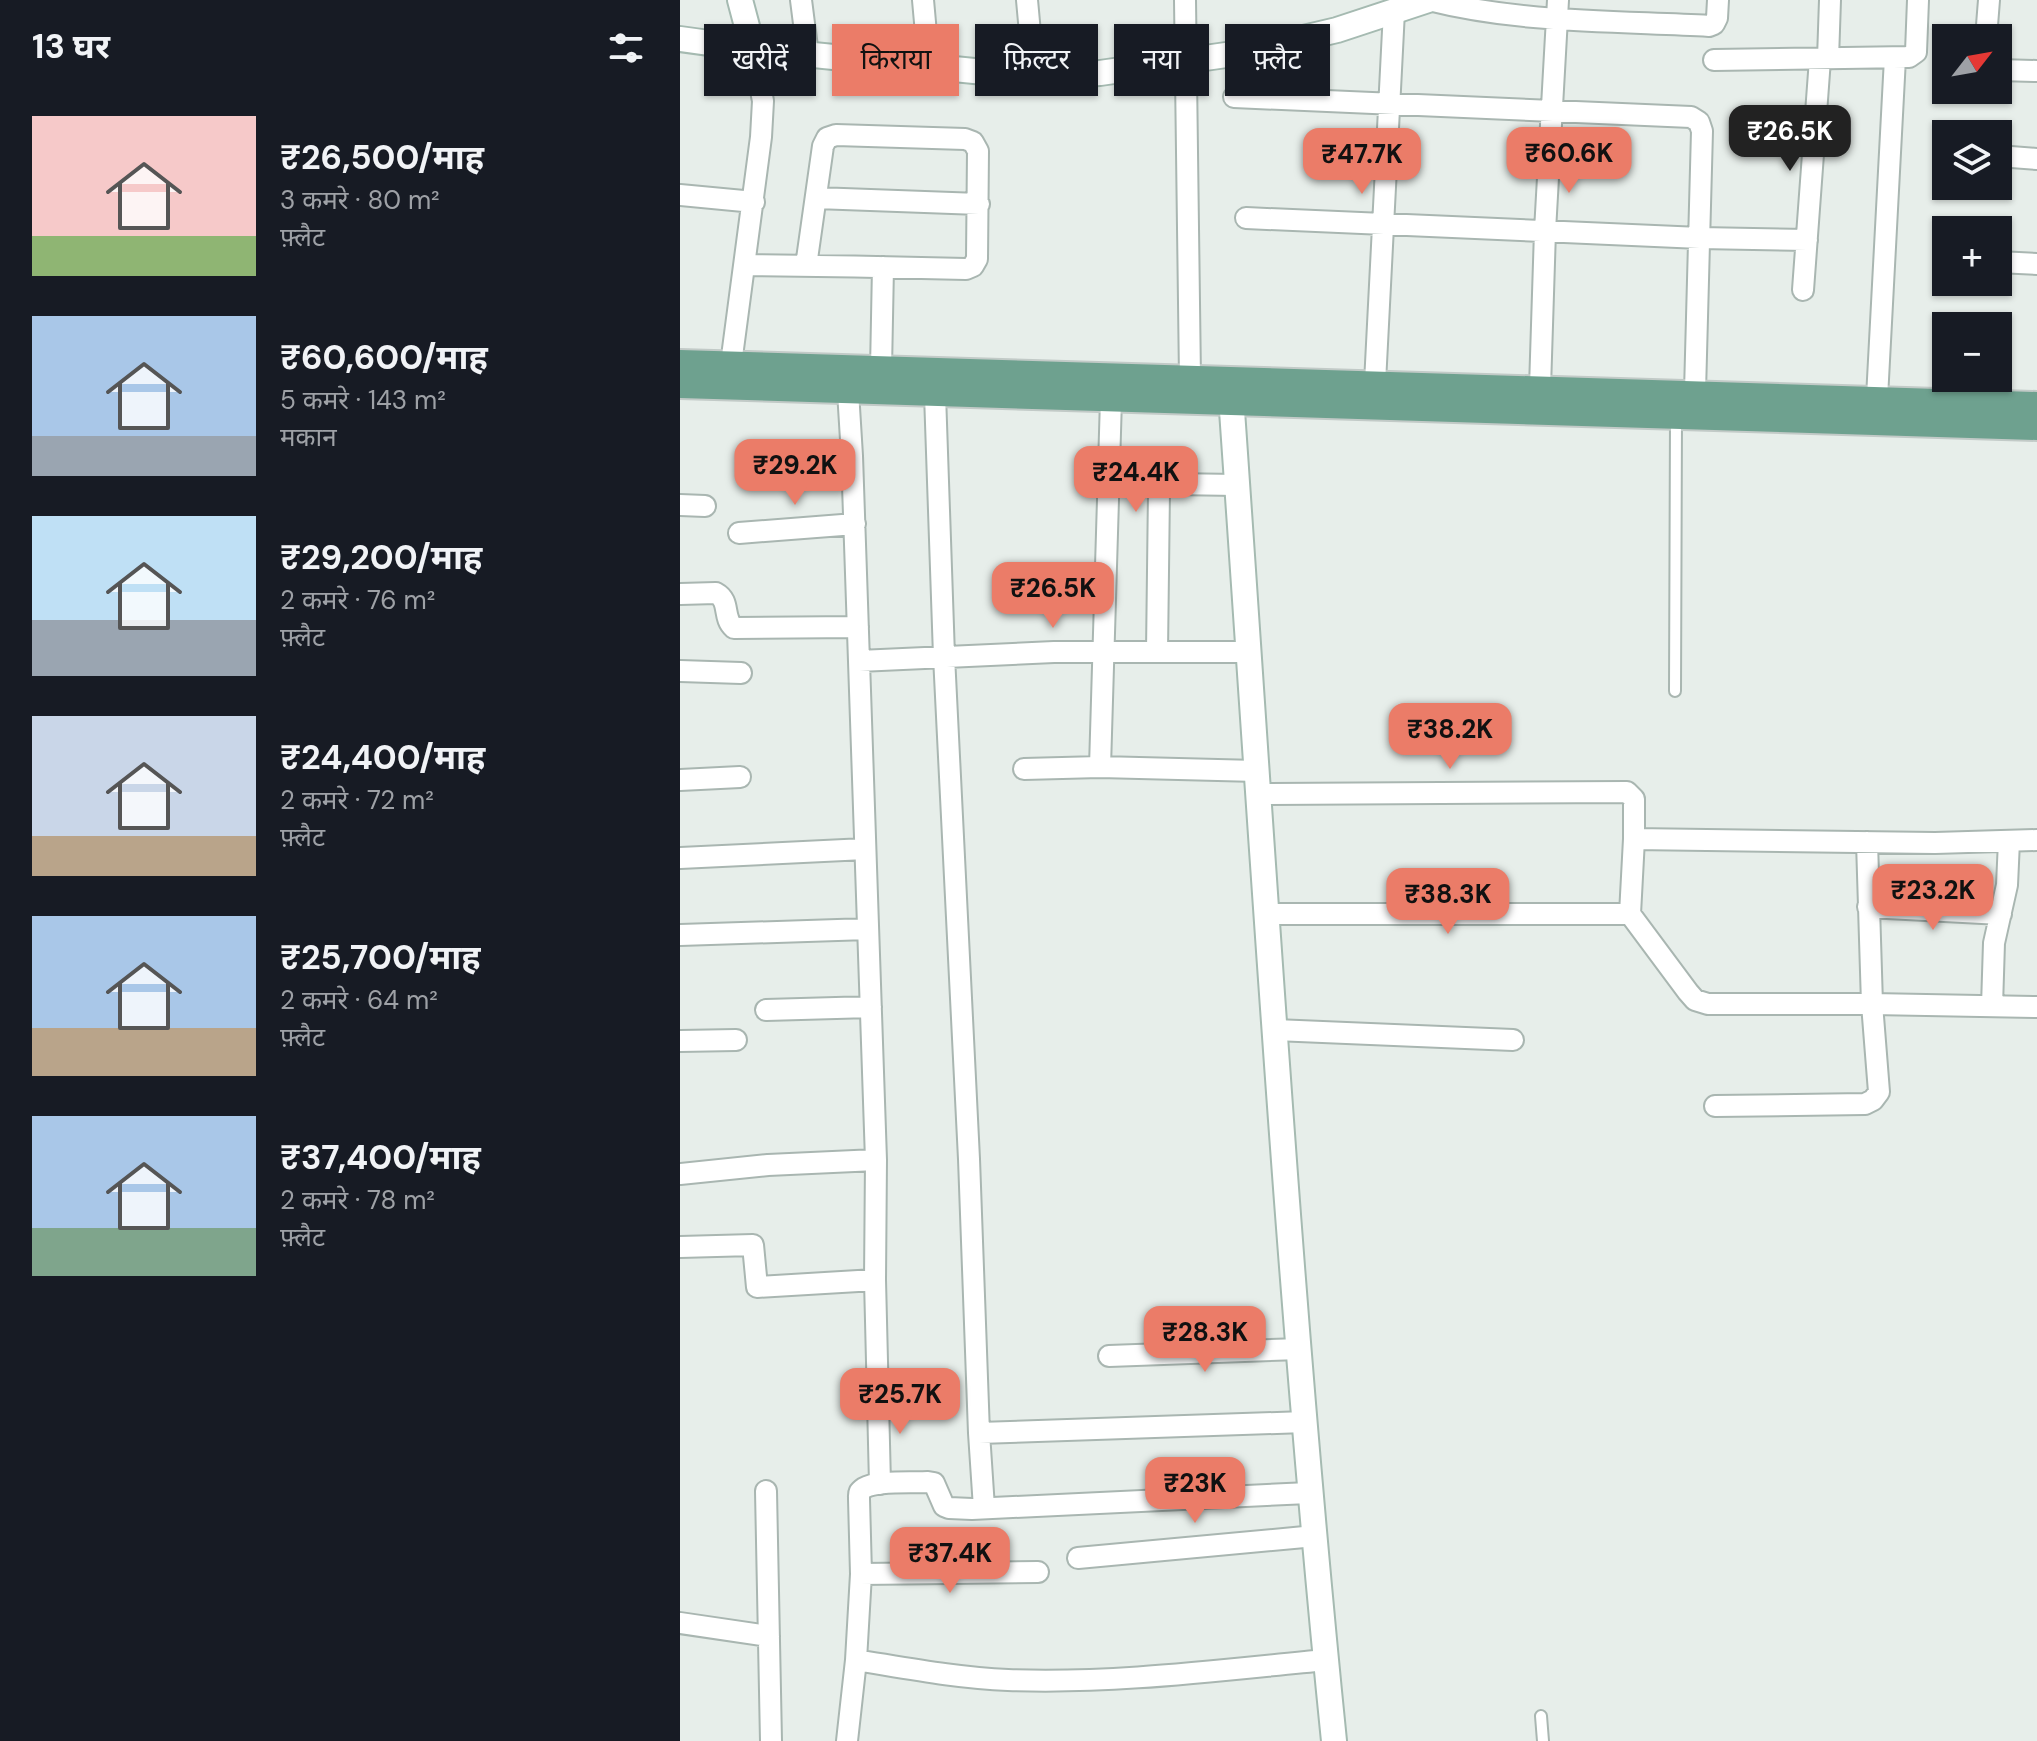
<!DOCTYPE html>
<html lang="hi">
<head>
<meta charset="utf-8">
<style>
	:root { --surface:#171b24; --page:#20242c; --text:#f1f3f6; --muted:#9ea1a6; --accent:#eb7c68 }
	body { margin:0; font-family:"DM Sans","Noto Sans Devanagari",sans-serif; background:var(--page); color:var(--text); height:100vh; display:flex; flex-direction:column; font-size:30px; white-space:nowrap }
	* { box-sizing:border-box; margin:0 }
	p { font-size:26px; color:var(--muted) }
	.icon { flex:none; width:44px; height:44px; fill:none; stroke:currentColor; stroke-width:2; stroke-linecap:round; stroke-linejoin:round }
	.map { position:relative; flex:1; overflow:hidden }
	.side { display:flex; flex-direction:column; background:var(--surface); width:680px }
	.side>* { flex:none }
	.top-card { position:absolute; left:24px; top:24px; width:760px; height:72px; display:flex; gap:16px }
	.needle { width:52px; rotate:59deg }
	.fabs { position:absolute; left:1252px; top:24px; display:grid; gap:16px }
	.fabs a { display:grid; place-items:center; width:80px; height:80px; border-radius:0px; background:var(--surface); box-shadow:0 2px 6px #0004; font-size:40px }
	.price { position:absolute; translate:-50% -68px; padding:0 18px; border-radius:16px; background:var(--accent); color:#111; font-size:26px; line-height:52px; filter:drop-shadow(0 2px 4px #0008) }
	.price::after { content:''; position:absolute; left:50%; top:48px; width:24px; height:18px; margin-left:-12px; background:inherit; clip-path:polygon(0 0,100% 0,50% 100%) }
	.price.selected { background:#222; color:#fff }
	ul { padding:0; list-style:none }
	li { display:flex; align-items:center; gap:24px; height:200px; padding:0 32px }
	li span { display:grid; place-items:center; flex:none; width:224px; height:160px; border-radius:0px; color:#555 }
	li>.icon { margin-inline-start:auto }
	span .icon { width:96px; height:96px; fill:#fffc; stroke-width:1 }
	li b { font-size:34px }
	h2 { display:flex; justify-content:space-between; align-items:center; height:96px; padding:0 32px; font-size:34px }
	.chip { padding:0 28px; border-radius:0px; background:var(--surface); box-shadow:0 2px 6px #0004; font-size:28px; line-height:72px }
	.chip.selected { background:var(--accent); color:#111 }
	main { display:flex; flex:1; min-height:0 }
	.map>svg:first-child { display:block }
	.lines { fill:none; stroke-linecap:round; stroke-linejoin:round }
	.lane-casing { stroke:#a9b6b1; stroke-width:14 }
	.street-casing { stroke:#a9b6b1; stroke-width:24 }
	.secondary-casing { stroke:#a5bab1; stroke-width:28 }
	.primary-casing { stroke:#c2cac7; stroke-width:28 }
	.lane { stroke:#fff; stroke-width:10 }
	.street { stroke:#fff; stroke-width:20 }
	.secondary { stroke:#fff; stroke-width:24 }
	.primary { stroke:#6ea18f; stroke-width:24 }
</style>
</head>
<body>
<main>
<section class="side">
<h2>13 घर<svg class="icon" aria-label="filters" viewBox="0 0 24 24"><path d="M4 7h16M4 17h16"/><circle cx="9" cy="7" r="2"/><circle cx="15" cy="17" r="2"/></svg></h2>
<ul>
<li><span style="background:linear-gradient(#f6c9c9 75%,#8fb573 0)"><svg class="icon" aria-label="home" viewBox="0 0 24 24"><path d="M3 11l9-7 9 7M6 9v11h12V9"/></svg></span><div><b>₹26,500/माह</b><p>3 कमरे · 80 m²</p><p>फ़्लैट</p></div></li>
<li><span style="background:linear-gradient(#a9c7e8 75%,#9aa5b1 0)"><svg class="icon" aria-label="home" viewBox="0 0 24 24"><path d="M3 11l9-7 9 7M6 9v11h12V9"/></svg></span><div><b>₹60,600/माह</b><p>5 कमरे · 143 m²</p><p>मकान</p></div></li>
<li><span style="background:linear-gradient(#bfe0f5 65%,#9aa5b1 0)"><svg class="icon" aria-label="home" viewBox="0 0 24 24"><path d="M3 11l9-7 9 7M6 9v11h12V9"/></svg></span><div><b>₹29,200/माह</b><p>2 कमरे · 76 m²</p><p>फ़्लैट</p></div></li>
<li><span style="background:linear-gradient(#c9d6e8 75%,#b9a48a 0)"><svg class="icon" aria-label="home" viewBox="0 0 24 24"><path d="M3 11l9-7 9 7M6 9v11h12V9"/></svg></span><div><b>₹24,400/माह</b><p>2 कमरे · 72 m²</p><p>फ़्लैट</p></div></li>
<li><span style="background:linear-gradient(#a9c7e8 70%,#b9a48a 0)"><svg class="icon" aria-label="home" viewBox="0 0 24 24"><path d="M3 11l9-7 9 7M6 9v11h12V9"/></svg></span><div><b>₹25,700/माह</b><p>2 कमरे · 64 m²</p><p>फ़्लैट</p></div></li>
<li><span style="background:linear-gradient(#a9c7e8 70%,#7fa58c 0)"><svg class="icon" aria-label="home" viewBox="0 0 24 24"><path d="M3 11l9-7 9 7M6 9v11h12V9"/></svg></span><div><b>₹37,400/माह</b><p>2 कमरे · 78 m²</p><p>फ़्लैट</p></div></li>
</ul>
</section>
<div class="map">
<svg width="1357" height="1741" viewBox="0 0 1357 1741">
	<rect width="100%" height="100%" fill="#e7eeea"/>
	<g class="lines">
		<defs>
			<path id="lane" d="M995,691L996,418
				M861,1716L863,1741"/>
			<path id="street" d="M121,0L128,55
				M243,0L249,67
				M347,0L354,77
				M505,0L510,378
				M749,0C840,23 937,21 1029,26L1034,24L1037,18L1038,0
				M1306,38L1309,0
				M1148,59L1150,0
				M1034,60L1229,57L1236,52L1238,0
				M1318,70L1357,71
				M554,97L1011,117L1019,122L1022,131L1015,392
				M1318,156L1357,159
				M0,195L74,202
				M136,198L299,204
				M566,218L1020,238L1127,240
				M1318,262L1357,264
				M65,265C139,266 212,267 286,269L293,266L297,259L298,151L293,142L285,139L156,135L147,138L143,146L126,266
				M1123,290L1140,59
				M51,364L81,137L83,101L73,49
				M201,369L203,267
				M695,383L714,11
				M860,388L865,231L878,0
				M168,391L172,456L196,1160L195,1280L200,1484
				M255,394L264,656L289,1159L299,1433L304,1508
				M1197,398L1215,58
				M0,505L25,506
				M59,533L175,524
				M0,594L36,593C51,601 42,618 54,628L178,627
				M477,652L479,490L484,485L492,484L557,485
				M179,661L374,652H569
				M0,671L61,673
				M420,767L431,399
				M344,769L420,767L577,771
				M0,780L60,777
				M578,794L947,792L954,799V839L950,914L1008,992L1015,1000L1028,1004H1192L1357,1007
				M954,839L1255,843L1357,840
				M0,858L185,849
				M1188,907L1321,914
				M586,914H950
				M0,935L188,929
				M1312,1006L1314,943L1327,885L1329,841
				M86,1010L191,1007
				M595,1030L833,1040
				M0,1041L56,1040
				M1035,1106L1185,1104L1193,1100L1199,1092L1192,1004L1187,842
				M0,1174L88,1165L196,1160
				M0,1247L73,1245L77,1287L195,1280
				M429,1356L620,1349
				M299,1433L625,1422
				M86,1491L91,1741
				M398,1558L635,1536
				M181,1574L358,1572
				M0,1623L89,1636
				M176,1660C226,1668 277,1678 328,1680C434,1684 540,1670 646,1660
				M167,1741L176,1660L181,1574L179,1499C179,1493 178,1492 184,1488C197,1480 232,1483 248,1482L254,1483L264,1506L269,1508L292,1509L629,1493"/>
			<path id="secondary" d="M60,0L73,49
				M0,39L73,49L354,77L420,73L560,53L657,30L748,0
				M550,382C582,835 608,1289 654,1741"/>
			<path id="primary" d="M0,362L1357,404
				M0,386L1357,428"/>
		</defs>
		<use href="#lane" class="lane-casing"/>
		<use href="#street" class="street-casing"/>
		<use href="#secondary" class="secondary-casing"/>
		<use href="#primary" class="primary-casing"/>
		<use href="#lane" class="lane"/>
		<use href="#street" class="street"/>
		<use href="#secondary" class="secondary"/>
		<use href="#primary" class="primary"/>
	</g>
</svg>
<div class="fabs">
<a><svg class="needle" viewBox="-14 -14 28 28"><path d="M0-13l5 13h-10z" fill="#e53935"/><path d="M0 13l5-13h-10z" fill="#9ea1a6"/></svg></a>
<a><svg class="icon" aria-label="layers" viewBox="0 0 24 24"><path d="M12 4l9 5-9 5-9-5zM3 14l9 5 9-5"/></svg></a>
<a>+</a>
<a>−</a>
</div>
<b class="price selected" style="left:1110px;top:173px">₹26.5K</b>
<b class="price" style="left:889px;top:195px">₹60.6K</b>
<b class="price" style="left:682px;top:196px">₹47.7K</b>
<b class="price" style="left:115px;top:507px">₹29.2K</b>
<b class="price" style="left:456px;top:514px">₹24.4K</b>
<b class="price" style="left:373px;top:630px">₹26.5K</b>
<b class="price" style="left:770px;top:771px">₹38.2K</b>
<b class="price" style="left:1253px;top:932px">₹23.2K</b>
<b class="price" style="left:768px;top:936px">₹38.3K</b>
<b class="price" style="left:525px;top:1374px">₹28.3K</b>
<b class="price" style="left:220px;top:1436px">₹25.7K</b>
<b class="price" style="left:515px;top:1525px">₹23K</b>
<b class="price" style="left:270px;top:1595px">₹37.4K</b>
<div class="top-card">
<a class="chip">खरीदें</a>
<a class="chip selected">किराया</a>
<a class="chip">फ़िल्टर</a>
<a class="chip">नया</a>
<a class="chip">फ़्लैट</a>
</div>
</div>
</main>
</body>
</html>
